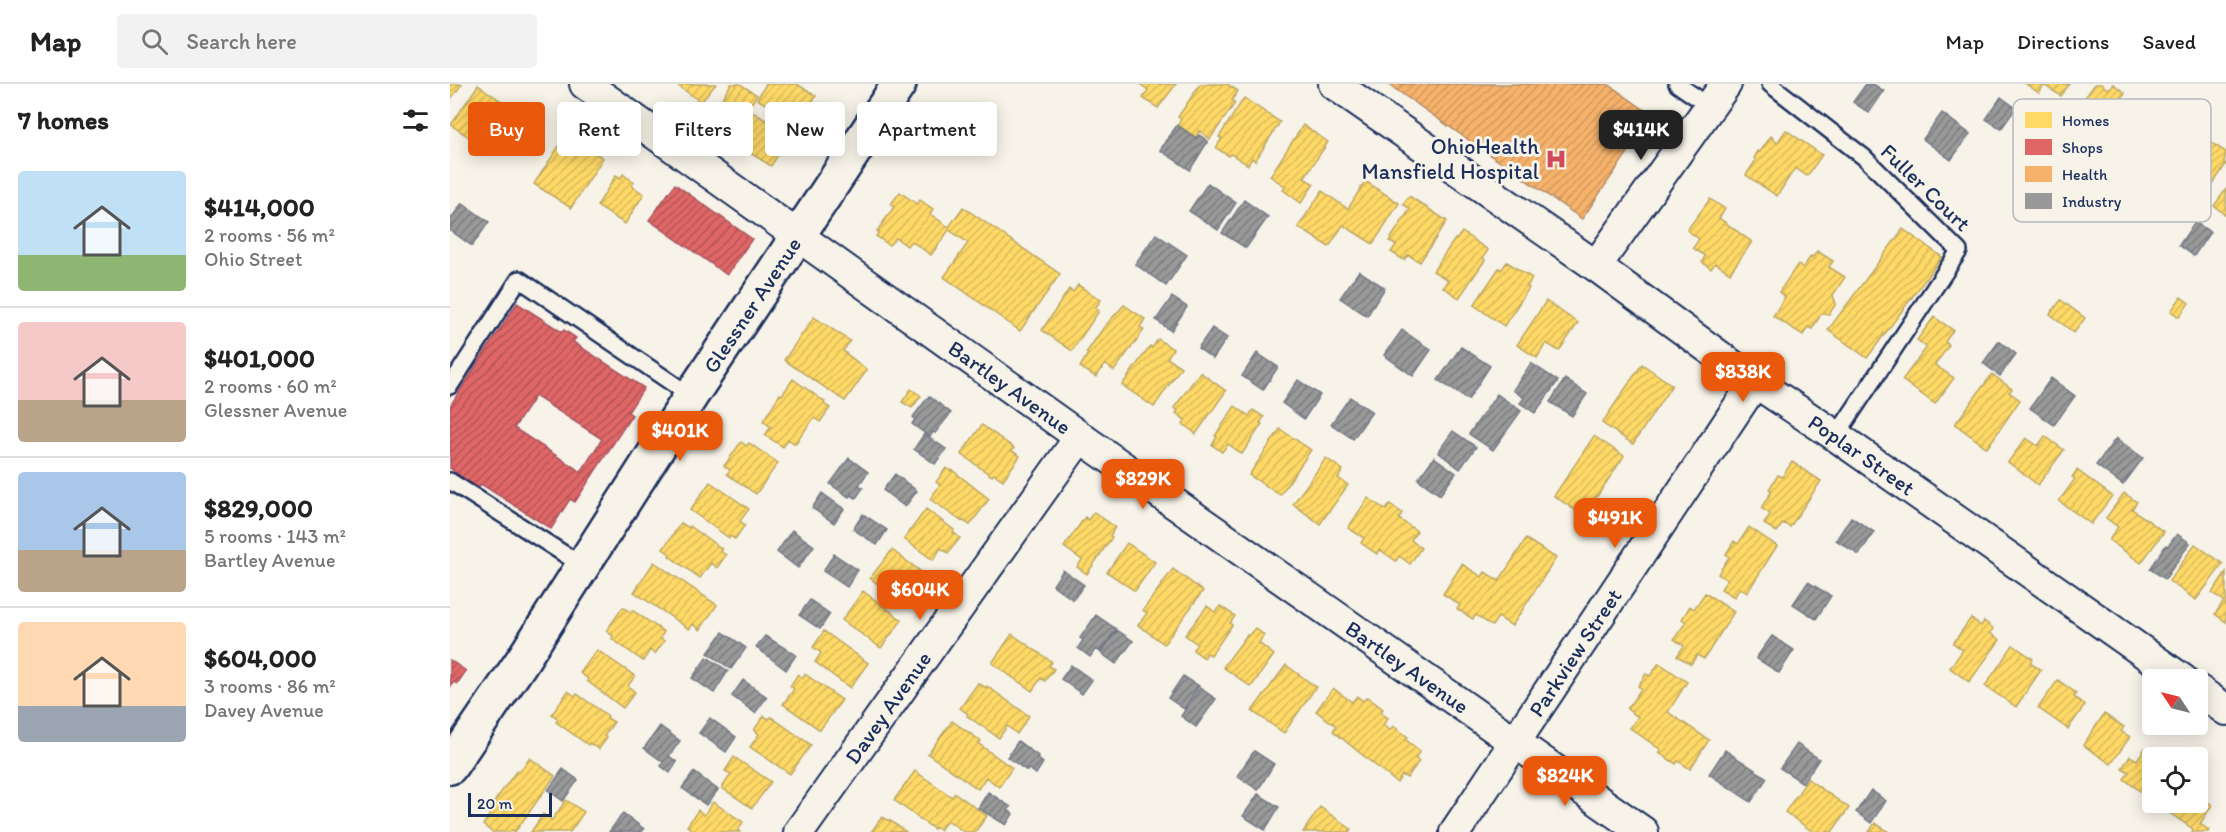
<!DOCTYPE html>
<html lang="en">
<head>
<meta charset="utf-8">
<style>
	:root { --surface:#fff; --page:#f2f2f2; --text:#222; --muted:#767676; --line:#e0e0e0; --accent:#ea580c }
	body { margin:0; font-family:Itim,sans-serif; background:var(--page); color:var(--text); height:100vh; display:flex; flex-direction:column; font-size:22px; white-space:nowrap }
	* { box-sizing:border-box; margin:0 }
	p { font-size:20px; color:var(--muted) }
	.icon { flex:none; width:33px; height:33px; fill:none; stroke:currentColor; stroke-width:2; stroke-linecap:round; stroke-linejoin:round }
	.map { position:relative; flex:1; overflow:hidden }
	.drawer { display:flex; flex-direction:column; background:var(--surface); width:450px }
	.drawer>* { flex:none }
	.banner { position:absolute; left:18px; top:18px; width:570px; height:54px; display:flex; gap:12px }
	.needle { width:39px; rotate:305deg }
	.controls { position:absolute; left:1692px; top:585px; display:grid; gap:12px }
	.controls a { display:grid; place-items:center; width:66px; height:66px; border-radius:6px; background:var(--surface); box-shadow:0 3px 15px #0003; font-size:30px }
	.scale { position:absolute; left:18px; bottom:15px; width:84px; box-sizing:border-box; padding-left:6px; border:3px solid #1b2f5e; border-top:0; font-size:16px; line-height:21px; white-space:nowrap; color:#1b2f5e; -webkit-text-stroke:4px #f7f3e8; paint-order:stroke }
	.price { position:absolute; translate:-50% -51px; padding:0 14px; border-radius:12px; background:var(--accent); color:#fff; font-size:20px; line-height:39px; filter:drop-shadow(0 2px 3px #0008) }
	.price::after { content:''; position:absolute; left:50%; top:36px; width:18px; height:14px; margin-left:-9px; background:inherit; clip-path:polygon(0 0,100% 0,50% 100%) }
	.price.selected { background:#222; color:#fff }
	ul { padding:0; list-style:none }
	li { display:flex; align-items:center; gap:18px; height:150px; padding:0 18px }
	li+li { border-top:2px solid var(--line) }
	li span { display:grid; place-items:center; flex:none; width:168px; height:120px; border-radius:6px; color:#555 }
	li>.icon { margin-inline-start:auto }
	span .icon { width:72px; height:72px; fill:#fffc; stroke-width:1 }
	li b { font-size:26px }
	h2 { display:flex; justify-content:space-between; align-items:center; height:72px; padding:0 18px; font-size:26px }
	.pill { padding:0 21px; border-radius:6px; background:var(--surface); box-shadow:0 3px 15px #0003; font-size:21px; line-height:54px }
	.pill.selected { background:var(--accent); color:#fff }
	header { display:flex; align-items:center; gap:36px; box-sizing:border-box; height:84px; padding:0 30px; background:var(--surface); border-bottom:2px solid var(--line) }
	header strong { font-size:28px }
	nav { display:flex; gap:33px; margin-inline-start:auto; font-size:21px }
	.search { width:420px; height:54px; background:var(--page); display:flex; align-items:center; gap:15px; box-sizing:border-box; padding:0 21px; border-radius:6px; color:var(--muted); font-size:22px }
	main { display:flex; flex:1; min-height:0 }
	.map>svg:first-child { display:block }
	.homes { fill:url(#homes-hatch); stroke:#bba664; stroke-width:1.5 }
	.shops { fill:url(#shops-hatch); stroke:#a55664; stroke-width:1.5; fill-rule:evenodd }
	.health { fill:url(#health-hatch); stroke:#b48b67; stroke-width:1.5 }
	.industry { fill:url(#industry-hatch); stroke:#737987; stroke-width:1.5 }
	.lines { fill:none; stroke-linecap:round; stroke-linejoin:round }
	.lane-casing { stroke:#1b2f5e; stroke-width:20 }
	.street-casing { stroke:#1b2f5e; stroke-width:34 }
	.secondary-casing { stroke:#1b2f5e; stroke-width:38 }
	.lane { stroke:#f7f3e8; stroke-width:15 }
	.street { stroke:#f7f3e8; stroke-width:30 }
	.secondary { stroke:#f7f3e8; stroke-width:33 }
	.labels { text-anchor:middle; stroke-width:6; stroke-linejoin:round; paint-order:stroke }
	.poi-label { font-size:22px; fill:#1b2f5e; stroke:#f7f3e8; text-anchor:end }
	.street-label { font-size:22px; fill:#1b2f5e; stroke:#f7f3e8 }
	.key { fill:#f7f3e8; stroke:#b5b8bf; stroke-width:1.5 }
	.key-label { font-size:16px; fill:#1b2f5e }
</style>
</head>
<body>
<header>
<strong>Map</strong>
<div class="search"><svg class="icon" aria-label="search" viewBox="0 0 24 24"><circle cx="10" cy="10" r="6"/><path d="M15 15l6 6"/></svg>Search here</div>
<nav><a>Map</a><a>Directions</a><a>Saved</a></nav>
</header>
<main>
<section class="drawer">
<h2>7 homes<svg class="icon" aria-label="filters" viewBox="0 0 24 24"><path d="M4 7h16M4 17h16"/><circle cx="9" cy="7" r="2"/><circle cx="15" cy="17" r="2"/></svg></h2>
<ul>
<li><span style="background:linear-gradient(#bfe0f5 70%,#8fb573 0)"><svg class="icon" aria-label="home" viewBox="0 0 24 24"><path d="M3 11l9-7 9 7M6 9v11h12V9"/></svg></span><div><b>$414,000</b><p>2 rooms · 56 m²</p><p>Ohio Street</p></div></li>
<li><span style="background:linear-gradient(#f6c9c9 65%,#b9a48a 0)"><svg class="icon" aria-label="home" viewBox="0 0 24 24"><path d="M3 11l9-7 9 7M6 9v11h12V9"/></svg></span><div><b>$401,000</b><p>2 rooms · 60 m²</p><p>Glessner Avenue</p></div></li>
<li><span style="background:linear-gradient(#a9c7e8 65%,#b9a48a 0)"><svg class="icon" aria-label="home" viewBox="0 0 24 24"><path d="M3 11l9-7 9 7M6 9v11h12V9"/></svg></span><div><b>$829,000</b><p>5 rooms · 143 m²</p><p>Bartley Avenue</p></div></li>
<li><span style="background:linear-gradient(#ffd9b3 70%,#9aa5b1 0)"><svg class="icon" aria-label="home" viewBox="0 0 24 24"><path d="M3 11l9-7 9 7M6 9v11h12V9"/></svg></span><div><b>$604,000</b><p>3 rooms · 86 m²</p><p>Davey Avenue</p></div></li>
</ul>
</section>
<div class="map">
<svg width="1776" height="748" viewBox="0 0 1776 748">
	<defs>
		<pattern id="homes-hatch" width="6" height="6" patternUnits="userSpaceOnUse" patternTransform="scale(1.5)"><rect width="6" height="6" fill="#ffd966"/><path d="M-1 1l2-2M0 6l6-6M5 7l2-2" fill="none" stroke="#dabb5b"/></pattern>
		<pattern id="shops-hatch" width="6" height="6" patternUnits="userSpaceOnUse" patternTransform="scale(1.5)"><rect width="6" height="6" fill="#e06666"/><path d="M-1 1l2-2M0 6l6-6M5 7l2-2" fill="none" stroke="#b55457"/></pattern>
		<pattern id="health-hatch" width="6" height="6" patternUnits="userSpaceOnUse" patternTransform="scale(1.5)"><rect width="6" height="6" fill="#f6b26b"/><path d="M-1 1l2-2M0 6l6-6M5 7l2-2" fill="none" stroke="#d2995f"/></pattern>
		<pattern id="industry-hatch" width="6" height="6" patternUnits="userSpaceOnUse" patternTransform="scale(1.5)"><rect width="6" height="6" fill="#999"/><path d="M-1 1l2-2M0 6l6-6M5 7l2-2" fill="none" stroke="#7c7d80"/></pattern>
	</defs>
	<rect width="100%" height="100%" fill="#f7f3e8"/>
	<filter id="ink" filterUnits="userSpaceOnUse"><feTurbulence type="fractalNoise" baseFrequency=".0167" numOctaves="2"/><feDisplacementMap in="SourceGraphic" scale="12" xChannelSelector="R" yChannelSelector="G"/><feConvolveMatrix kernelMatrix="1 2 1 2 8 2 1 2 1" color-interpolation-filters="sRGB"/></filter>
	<g filter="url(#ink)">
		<path class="homes" d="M0,0H12L0,16Z
			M228,0H266L251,18L227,1Z
			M281,0H290L307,11L284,45L262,30Z
			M316,0H347L366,12L348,40L307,15Z
			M690,0H726L708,24L693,14L698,6Z
			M750,0H777L788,7L782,16L785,19L760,55L749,47L746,53L728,41L731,35L728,33Z
			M1576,0H1619L1611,12L1594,1L1589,9Z
			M1645,0H1651L1658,5L1663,0L1675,9L1672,14L1680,20L1659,49L1626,26Z
			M28,1L57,21L31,61L1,41Z
			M794,14L830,38L805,77L802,74L798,81L781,70L779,72L766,64L772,54L769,53Z
			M300,26L340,52L321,82L280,56Z
			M853,41L878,58L854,94L864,100L851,119L833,106L836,103L820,92Z
			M1336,46L1372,71L1357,92L1345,84L1327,112L1296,91L1306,76L1304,74L1308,67L1310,68L1321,52L1327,59Z
			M115,53L134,65L136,63L153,74L121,124L84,100Z
			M1754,54L1776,68L1774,78L1776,80L1755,112L1742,104L1739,109L1723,98L1747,61L1750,62Z
			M173,90L184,98L182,102L194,110L175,140L147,122L166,91L171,94Z
			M915,97L949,119L923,160L893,141L879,163L848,143L872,107L898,125Z
			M1776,105V131L1764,122Z
			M450,108L467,120L470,116L483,125L480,130L499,143L513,123L610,190L570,247L494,193L518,159L499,146L481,171L461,157L457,162L446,154L439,161L426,152L429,148L427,147L444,123L441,120Z
			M959,112L997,137L970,178L958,171L954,176L941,168L946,161L939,157L960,125L953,120Z
			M1260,115L1275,125L1269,134L1302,158L1280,189L1265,179L1261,185L1252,178L1255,172L1243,164L1249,155L1237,146Z
			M1453,145L1492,173L1417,274L1378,246Z
			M1012,148L1038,166L1033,174L1035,176L1009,214L993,203L998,196L983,187L1005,155L1006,156Z
			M1367,167L1383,177L1379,183L1395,193L1383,211L1386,220L1379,230H1371L1362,245L1358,243L1353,251L1323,232L1335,213L1329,208L1348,180L1353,184L1361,172L1363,173Z
			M1057,178L1082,194L1077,203L1079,204L1054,242L1024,221L1049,184L1051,186Z
			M628,201L651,216L645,224L649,227L622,267L592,246L619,205L623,208Z
			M1731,213L1739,219L1729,233L1721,227Z
			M1611,216L1635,234L1624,249L1600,230Z
			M1096,217L1128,239L1109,267L1096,259L1087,274L1067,261Z
			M674,221L695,235L690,243L694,246L664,287L655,280L646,293L630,283L638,270L636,269L654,243Z
			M364,233L400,257L393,267L417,286L395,317L334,276Z
			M1484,233L1503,246L1495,258L1499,261L1485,281L1504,294L1485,320L1452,296L1477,263L1467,256Z
			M708,255L723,265L717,274L731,283L704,323L672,301L700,262L702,264Z
			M1192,280L1222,301L1183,360L1152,339Z
			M750,288L776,307L746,350L733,340L735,336L726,329L728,326L724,324Z
			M1542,290L1562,305L1559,308L1570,316L1537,364L1505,340Z
			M343,295L375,318L374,320L380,324L370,338L364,334L345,360L338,355L333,363L315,351L321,343L313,337L330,310L332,311Z
			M461,305L471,312L462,324L452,318Z
			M785,322L799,332L803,326L814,333L810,339L812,340L792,370L778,360L772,368L762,361L767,353L765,352Z
			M532,341L564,364L562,367L570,372L553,396L544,390L542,392L511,370Z
			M830,345L861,366L830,411L799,391Z
			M1144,352L1174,372L1134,432L1104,412Z
			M1595,352L1614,366L1588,401L1558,378L1576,354L1588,362Z
			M291,358L297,362L299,359L328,379L306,410L277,390L280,386L274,382Z
			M876,374L893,386L888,394L898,401L870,440L843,420Z
			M1342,378L1371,397L1340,443L1333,439L1327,448L1314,440L1320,430L1311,424L1322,407L1319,405L1328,391L1332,393Z
			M496,384L501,387L502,386L539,415L520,441L512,436L511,437L480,415L490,401L486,398Z
			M1627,386L1662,412L1641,440L1609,417L1625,395L1622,393Z
			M260,398L299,425L290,437L295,441L285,455L280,452L279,454L240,426Z
			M1674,409L1687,418L1682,425L1714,448L1691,479L1659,456L1668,443L1656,434Z
			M918,414L936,426L940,420L952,429L949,435L967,447L961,456L971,464L960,480L949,472L946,477L930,466L927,470L911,459L914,454L898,444Z
			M476,425L504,446L503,448L510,454L498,469L491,464L483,476L454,455Z
			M644,428L665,443L660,452L662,453L637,490L627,483L632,476L614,463L635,433L638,436Z
			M231,439L239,444L240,442L272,465L270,467L276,471L267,484L261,479L250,494L219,472L220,470L213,465Z
			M1299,443L1327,462L1297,509L1290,504L1284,513L1271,505L1277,496L1268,490L1279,473L1276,470L1284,457L1288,460Z
			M1076,455L1106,474L1062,542L1048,533L1042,542L1026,531L1023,535L1007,525L1010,521L993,510L1012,480L1032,493L1035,488L1049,497Z
			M677,459L705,478L685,507L657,488Z
			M1745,460L1773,480L1746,516L1719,497Z
			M442,466L482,496L460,524L420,494Z
			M204,478L267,521L250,546L243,540L239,545L184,508Z
			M723,485L753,507L714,560L688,541L697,529L693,526Z
			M1776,488V538L1765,530L1774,517L1762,509Z
			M413,507L452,536L431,564L392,536Z
			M1255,509L1284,528L1254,575L1247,571L1241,580L1227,572L1234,562L1224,555L1236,538L1232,535L1240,522L1244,525Z
			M757,522L765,528L770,522L785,532L780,539L782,541L761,571L757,569L754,574L743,566L747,560L735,551Z
			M173,523L180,528L182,526L214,548L210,554L214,557L205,570L200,566L193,577L162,555L163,552L156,547Z
			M1521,534L1531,542L1534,537L1544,545L1540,549L1550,556L1519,598L1500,584L1513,566L1503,559Z
			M805,544L814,551L809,559L824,571L801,603L773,583L797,551L798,552Z
			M374,547L418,579L400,604L365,578L371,569L363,563Z
			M562,550L602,578L599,582L604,585L595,597L591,594L582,607L542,579Z
			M1563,561L1583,575L1580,579L1591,586L1566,623L1535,602Z
			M147,566L185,592L178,602L185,608L173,624L137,597L138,595L130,589Z
			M1209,579L1237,598L1218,628L1259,656L1240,685L1228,677L1226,680L1209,669L1211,666L1180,644L1188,633L1177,625L1191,605L1188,602L1196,590L1200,592Z
			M836,581L866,603L834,649L802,627Z
			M348,590L353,594L355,590L392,616L370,646L333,620L344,605L340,602Z
			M1608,596L1626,609L1624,613L1635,621L1618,645L1588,624Z
			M528,599L536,604L537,602L579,632L567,650L557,642L549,654L517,632L518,630L510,624Z
			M883,604L902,618L907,612L913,617L917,613L933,625L931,629L938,634L933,641L940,646L943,642L958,653L956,656L970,667L965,674L969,677L957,694L952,691L947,699L883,647L886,642L866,627Z
			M118,607L125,612L127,610L158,632L157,634L164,638L154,652L157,654L149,665L139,659L138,661L106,638L108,635L102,630Z
			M1654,630L1674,643L1671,647L1680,653L1661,680L1633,661Z
			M314,632L319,635L321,633L361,661L340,690L300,663L309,650L304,646Z
			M502,637L531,657L529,660L562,684L549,703L536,693L528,705L478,670Z
			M1695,664L1708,674H1702V716L1674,695L1679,688L1672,684L1680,672L1687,676Z
			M284,673L321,698L302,724L272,704L281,690L275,687Z
			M80,674L105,692L65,748L62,746L60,748H42L33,741L40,730L37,728L67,686L69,688Z
			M465,687L502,713L505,709L537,732L525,748H514L497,736L490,746L485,743L484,745L444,716Z
			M1358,695L1399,724L1382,748H1363L1335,728Z
			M1748,711L1762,721L1750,740L1759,746L1758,748H1742L1743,745L1718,728L1724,718H1748Z
			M116,716L134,728L120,748H81L93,730L102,736Z
			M263,718L293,738L288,746L290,748H245L237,742L248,726L254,731Z
			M870,723L901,745L899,748H853Z
			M432,733L442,738L456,748H421Z
			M1425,739L1439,748H1419Z"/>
		<path class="shops" d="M225,100L302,155L277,191L199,136Z
			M67,219L112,248L114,246L126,254L123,258L194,304L178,328L182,331L125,418L120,415L101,445L31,400L28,405L0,384V322ZM85,312L152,355L131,388L64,344Z
			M0,576L16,587L7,600L4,598L0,603Z"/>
		<path class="health" d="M938,0H1158L1203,32L1132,135Z"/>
		<path class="industry" d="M1416,0H1423L1434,7L1419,29L1403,18Z
			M1551,13L1566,24L1551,45L1536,35Z
			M1492,29L1520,50L1501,76L1473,55Z
			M727,41L746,54L749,51L758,57L740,86L710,66Z
			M758,99L786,119L768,146L739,127Z
			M794,116L818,133L796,164L772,149Z
			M12,119L39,138L22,162L0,146V136Z
			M1745,138L1760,148L1744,172L1729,161Z
			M706,150L737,171L716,202L685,180Z
			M909,187L935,204L917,232L890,214Z
			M722,213L737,223L721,247L706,236Z
			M762,244L777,254L763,275L748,264Z
			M952,246L981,266L963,292L934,271Z
			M1549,257L1566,270L1550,292L1533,279Z
			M1011,263L1040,282L1018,316L988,296Z
			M807,269L828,283L813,306L792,292Z
			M1081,279L1108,297L1085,329L1070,319L1074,314L1063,306Z
			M1601,294L1625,312L1604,341L1580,324Z
			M1115,295L1137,310L1122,332L1100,318Z
			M848,296L870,311L854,335L832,319Z
			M1047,310L1071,327L1043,366L1019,350Z
			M479,312L501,329L485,349L483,348L480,353L462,340L465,335L463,333Z
			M900,313L922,328L903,355L881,340Z
			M1003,347L1026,363L1010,385L988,368Z
			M474,350L496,365L485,380L464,365Z
			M1666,354L1693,374L1673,401L1646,381Z
			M984,373L1006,389L990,411L968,395Z
			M399,374L418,388L409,401L413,404L406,414L401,411L399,413L380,400Z
			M445,390L467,407L455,423L433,406Z
			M372,409L394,425L384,439L362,424Z
			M413,430L437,446L427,461L403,445Z
			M1401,433L1424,448L1409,471L1386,456Z
			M342,446L364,462L348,484L327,468Z
			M1727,450L1740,459L1715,495L1700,485L1716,461L1718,462Z
			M384,470L408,486L397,503L373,487Z
			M613,486L634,501L623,516L603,501Z
			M1358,498L1381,512L1366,535L1343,520Z
			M360,516L380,530L370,545L349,531Z
			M646,531L666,545L650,568L646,565L640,573L628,564L633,556L630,554Z
			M667,546L683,557L666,580L651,569Z
			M273,548L296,564L281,585L258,569Z
			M315,552L346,571L336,586L306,563Z
			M1322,552L1344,566L1329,589L1306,574Z
			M257,573L278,587L264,609L242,594Z
			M621,581L642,596L632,610L611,595Z
			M733,592L749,602L734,625L718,614Z
			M293,596L317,613L305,629L282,612Z
			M750,604L766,615L746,643L731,632Z
			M260,634L286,653L276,668L249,649Z
			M210,642L230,657L219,672L227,678L220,689L211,682L213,678L194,664Z
			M568,657L588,672L587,674L593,679L586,690L579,685L577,687L557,673Z
			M1347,660L1369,675L1353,699L1330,684Z
			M1275,666L1317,694L1301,718L1259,690Z
			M804,667L824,680L808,706L787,692Z
			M113,685L128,696L113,717L98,706Z
			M244,688L268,706L256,721L232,704Z
			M1421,706L1436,717L1421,739L1406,728Z
			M538,708L561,723L558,726L563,730L556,741L528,724Z
			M808,710L829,723L815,746L793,732Z
			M173,729L194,745L192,748H159Z"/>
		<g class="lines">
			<defs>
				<path id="lane" d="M1227,0L1259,22
					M1320,0L1415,74L1509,167L1386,352
					M0,302L69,195L241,312
					M0,397L133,482"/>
				<g id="street">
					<path id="s1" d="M135,0L630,353L1193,748"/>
					<path id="s2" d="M884,0L1146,182L1305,298L1386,352L1733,596"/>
					<path d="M1146,182L1276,0"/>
					<path d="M1748,606L1776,626"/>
					<path id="s3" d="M349,748L630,353"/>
					<path id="s4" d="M1005,748L1305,298"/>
				</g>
				<g id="secondary">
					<path id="s5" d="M0,683L72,577L241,312L449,0"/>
				</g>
			</defs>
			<use href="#lane" class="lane-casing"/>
			<use href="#street" class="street-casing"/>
			<use href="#secondary" class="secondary-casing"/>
			<use href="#lane" class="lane"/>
			<use href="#street" class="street"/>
			<use href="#secondary" class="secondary"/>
		</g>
	</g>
	<defs>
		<symbol id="hospital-bare" viewBox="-9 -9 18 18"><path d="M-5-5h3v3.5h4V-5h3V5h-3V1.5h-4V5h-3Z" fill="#d1495b" stroke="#f7f3e8" stroke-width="2.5" paint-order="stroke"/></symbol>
	</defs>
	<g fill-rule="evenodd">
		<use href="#hospital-bare" x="1091" y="60" width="30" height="30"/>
	</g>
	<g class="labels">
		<g class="poi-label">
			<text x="1089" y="70">OhioHealth<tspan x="1089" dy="25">Mansfield Hospital</tspan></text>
		</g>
		<g class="street-label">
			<text transform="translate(1476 103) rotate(44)" y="8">Fuller Court</text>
			<text dy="8" stroke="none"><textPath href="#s5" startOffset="552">Glessner Avenue</textPath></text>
			<text dy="8" stroke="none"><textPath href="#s1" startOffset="522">Bartley Avenue</textPath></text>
			<text dy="8" stroke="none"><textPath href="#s2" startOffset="645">Poplar Street</textPath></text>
			<text dy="8" stroke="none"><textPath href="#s4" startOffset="216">Parkview Street</textPath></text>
			<text dy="8" stroke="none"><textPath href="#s1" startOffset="1008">Bartley Avenue</textPath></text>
			<text dy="8" stroke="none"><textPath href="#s3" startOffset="153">Davey Avenue</textPath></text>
		</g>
	</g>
	<rect x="1563" y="15" width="198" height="123" rx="9" class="key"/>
	<rect x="1575" y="28" width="27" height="16" fill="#ffd966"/>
	<rect x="1575" y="55" width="27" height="16" fill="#e06666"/>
	<rect x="1575" y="82" width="27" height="16" fill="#f6b26b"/>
	<rect x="1575" y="109" width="27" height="16" fill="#999"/>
	<g class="key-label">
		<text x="1612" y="42">Homes</text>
		<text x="1612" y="69">Shops</text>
		<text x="1612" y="96">Health</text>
		<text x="1612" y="123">Industry</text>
	</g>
</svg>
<div class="controls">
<a><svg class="needle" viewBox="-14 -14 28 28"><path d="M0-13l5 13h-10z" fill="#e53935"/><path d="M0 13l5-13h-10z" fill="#767676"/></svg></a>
<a><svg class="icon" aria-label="locate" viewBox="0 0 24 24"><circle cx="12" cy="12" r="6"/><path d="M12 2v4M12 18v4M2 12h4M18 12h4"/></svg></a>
</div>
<div class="scale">20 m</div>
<b class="price selected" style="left:1191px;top:77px">$414K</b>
<b class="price" style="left:1293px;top:319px">$838K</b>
<b class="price" style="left:230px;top:378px">$401K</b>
<b class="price" style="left:693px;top:426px">$829K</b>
<b class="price" style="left:1165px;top:465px">$491K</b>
<b class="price" style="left:470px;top:537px">$604K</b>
<b class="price" style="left:1115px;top:723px">$824K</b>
<div class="banner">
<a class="pill selected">Buy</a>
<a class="pill">Rent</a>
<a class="pill">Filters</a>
<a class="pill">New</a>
<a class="pill">Apartment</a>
</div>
</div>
</main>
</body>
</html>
